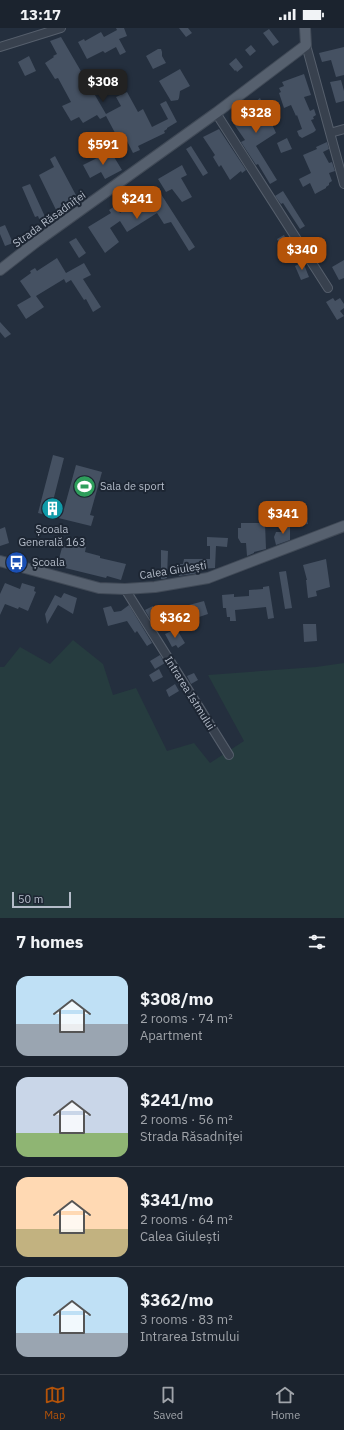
<!DOCTYPE html>
<html lang="en">
<head>
<meta charset="utf-8">
<style>
	:root { --surface:#1b232e; --page:#242b36; --text:#f1f3f6; --muted:#a0a4aa; --line:#39404a; --accent:#b45309 }
	body { margin:0; font-family:"IBM Plex Sans",sans-serif; background:var(--page); color:var(--text); height:100vh; display:flex; flex-direction:column; font-size:15px; white-space:nowrap }
	* { box-sizing:border-box; margin:0 }
	p { font-size:13px; color:var(--muted) }
	.icon { flex:none; width:22px; height:22px; fill:none; stroke:currentColor; stroke-width:2; stroke-linecap:round; stroke-linejoin:round }
	.map { position:relative; height:890px; overflow:hidden }
	.details { display:flex; flex-direction:column; background:var(--surface); flex:1 }
	.details>* { flex:none }
	.scale { position:absolute; left:12px; bottom:10px; width:59px; box-sizing:border-box; padding-left:4px; border:2px solid #b4bcc9; border-top:0; font-size:11px; line-height:14px; white-space:nowrap; color:#b4bcc9; -webkit-text-stroke:3px #1d2633; paint-order:stroke }
	.price { position:absolute; translate:-50% -34px; padding:0 9px; border-radius:8px; background:var(--accent); color:#fff; font-size:13px; line-height:26px; filter:drop-shadow(0 1px 2px #0008) }
	.price::after { content:''; position:absolute; left:50%; top:24px; width:12px; height:9px; margin-left:-6px; background:inherit; clip-path:polygon(0 0,100% 0,50% 100%) }
	.price.active { background:#222; color:#fff }
	ul { padding:0; list-style:none }
	li { display:flex; align-items:center; gap:12px; height:100px; padding:0 16px }
	li+li { border-top:1px solid var(--line) }
	li span { display:grid; place-items:center; flex:none; width:112px; height:80px; border-radius:12px; color:#555 }
	li>.icon { margin-inline-start:auto }
	span .icon { width:48px; height:48px; fill:#fffc; stroke-width:1 }
	li b { font-size:17px }
	h2 { display:flex; justify-content:space-between; align-items:center; height:48px; padding:0 16px; font-size:17px }
	.status { display:flex; justify-content:space-between; align-items:center; height:28px; padding:0 20px; background:var(--surface); direction:ltr }
	.status svg { height:11px; fill:currentColor }
	.dock { display:flex; justify-content:space-around; align-items:center; height:56px; border-top:1px solid var(--line); background:var(--surface); font-size:11px; color:var(--muted) }
	.dock a { display:grid; justify-items:center; gap:2px }
	.dock .active { color:var(--accent) }
	.map>svg:first-child { display:block }
	.green { fill:#263c3f }
	.building { fill:#455162 }
	.lines { fill:none; stroke-linecap:round; stroke-linejoin:round }
	.minor-casing { stroke:#565f6c; stroke-width:10 }
	.major-casing { stroke:#414a57; stroke-width:12 }
	.minor { stroke:#38414e; stroke-width:8 }
	.major { stroke:#56606e; stroke-width:10 }
	.labels { text-anchor:middle; stroke-width:4; stroke-linejoin:round; paint-order:stroke }
	.street-label { font-size:11px; fill:#b4bcc9; stroke:#1d2633 }
	.poi-label { font-size:11px; fill:#b4bcc9; stroke:#1d2633; text-anchor:start }
</style>
</head>
<body>
<div class="status"><b>13:17</b><svg viewBox="0 0 49 12"><path d="M0 12V9h3v3zM5 12V6h3v6zM10 12V3h3v9zM15 12V0h3v12zM26 1h20v11H26zM47 4h2v5h-2z"/></svg></div>
<div class="map">
<svg width="344" height="890" viewBox="0 0 344 890">
	<rect width="100%" height="100%" fill="#242f3e"/>
	<path class="green" d="M73,612L103,636L113,667L136,660L167,723L194,715L210,735L244,713L208,647L316,639L344,635V890H0V639H4L20,619L50,636Z"/>
	<path class="building" d="M116,0H124L127,8L119,11L126,24L120,27L116,19L105,25L103,23L87,31L78,14L84,11L85,13L101,4L104,9L117,2Z
		M179,0H188L192,5L186,9Z
		M269,1L279,14L273,18L263,5Z
		M61,9L106,86L121,78L116,69L127,64L138,84L143,81L152,99L168,91L160,76L166,73L177,94L167,100V101L164,103L165,105L138,118L140,122L133,125L127,113L121,116L106,88L100,91L97,87L83,95L79,89L71,93L62,78L71,74L58,50L55,51L45,35L54,29L53,28L57,26L50,13Z
		M251,17L256,23L250,28L245,22Z
		M344,19V47L336,49L331,32L322,34L319,25Z
		M158,21H161L162,24V28L166,35L153,41L146,28Z
		M29,28L36,43L25,48L18,34Z
		M236,30L243,39L237,44L236,42L235,43L229,36Z
		M180,41L190,58L180,63L179,70L178,72L171,73L159,53Z
		M304,46L311,67L304,69L310,83L314,81L316,87L313,89L314,91L311,92L316,102L314,104L302,110L299,108L297,103L302,101L297,87L296,88L291,77L284,80L279,65L281,64L279,60L284,58L282,54Z
		M341,52L344,63V73L336,75L330,54Z
		M260,70L276,105L256,118L277,152L270,156L258,136L256,137L241,114L245,112L231,92L255,76L254,75Z
		M219,101L246,142L242,145L241,143L230,152L221,137L219,139L213,129L215,127L203,109Z
		M287,110L292,121L281,125L277,115Z
		M327,114L329,121L323,124L329,135L332,134L335,143L329,145L332,153L329,155V157L326,159V160L315,166L310,155L303,159L299,151L311,145L303,127L317,121L316,119Z
		M191,118L208,145L203,148L186,121Z
		M111,124L122,142L105,151L101,144L90,150L83,137L99,129L100,131Z
		M55,128L78,171L58,186L39,147L54,139L50,131Z
		M182,137L187,147L181,150L192,169L182,174L172,161L166,164L158,151Z
		M30,156L47,193L41,196L38,188L35,189L22,159Z
		M145,161L150,168L159,163L195,219L189,223L171,194L164,196L157,185L127,204L120,193L110,200L119,214L105,225L88,199L111,185L109,182L115,178L120,185L142,170L139,165Z
		M283,163L305,198L300,201L283,175L281,176L275,168Z
		M5,197L13,215L5,218L0,206V199Z
		M284,207L287,213L280,217L277,211Z
		M76,210L86,225L79,230L69,214Z
		M57,230L66,245L84,235L91,247L83,251L101,279L93,284L86,271L84,272L71,252L66,255L64,251L36,268L44,279L26,291L17,277L31,269L20,253L31,245L30,243L35,240L37,243Z
		M344,232V250L339,252L332,239Z
		M303,234L309,249L301,252L295,238Z
		M333,270L335,273L340,270L344,276V280L340,283L344,288L337,292L326,274Z
		M0,294L11,306L5,310L0,304Z
		M53,427L64,430L52,477L64,481L76,437L102,444L90,487L94,488L91,498L38,485Z
		M307,489L308,496L300,497V490Z
		M241,495H265L266,521L254,524V525L247,528L246,515H241L238,510V500H241Z
		M282,496H290V512L276,517L274,509L276,504H282Z
		M5,499L9,515L0,518V501Z
		M207,509L228,510L227,519L216,518L215,540L200,541V545L179,548L180,536H183L184,531H210V518H207Z
		M63,516L76,519L77,516L86,519L85,524L100,528V530L126,536L121,552L107,548L106,550L57,538Z
		M161,522L168,523L167,550L164,551H161Z
		M326,531L330,559L316,563L317,568L308,570L306,552H307L303,537Z
		M286,543L292,580L285,581L279,544Z
		M5,555L20,561L22,555L35,559L34,563L36,564L28,583L19,579L18,581L5,576L0,587V566Z
		M269,558L274,590L268,591L266,579L235,582L236,593H230V589H227L226,580H223L222,567L234,566V569L249,568V562L263,561V559Z
		M64,565L77,570L73,586L58,577L47,596L45,586L55,567L61,570Z
		M204,573L208,586L193,591L189,577Z
		M129,577L152,615L147,618L137,603L135,605L127,593L108,598L103,580L111,578L114,584L121,583Z
		M153,578L161,591L153,596L145,582Z
		M303,596H316L317,613L304,614Z
		M174,602L176,604L179,605L185,615L178,620L176,617L172,619L165,606Z
		M160,627L165,635L155,641L150,633Z
		M159,641L163,649L153,654L149,647Z
		M194,645L198,652L191,656L187,648Z
		M175,656L179,663L169,669L166,662Z"/>
	<g class="lines">
		<defs>
			<path id="minor" d="M306,17L344,156
				M0,19L61,0
				M216,85L328,260
				M330,105L344,101
				M125,561L229,727"/>
			<path id="major" d="M0,242L36,214L216,85L306,17L305,0
				M0,533L99,560L125,561L155,559L208,550L344,498"/>
		</defs>
		<use href="#minor" class="minor-casing"/>
		<use href="#major" class="major-casing"/>
		<use href="#minor" class="minor"/>
		<use href="#major" class="major"/>
	</g>
	<defs>
		<symbol id="stadium-disc" viewBox="-11 -11 22 22"><circle r="9.5" fill="#2e9e5b" stroke="#1d2633"/><path d="M0-5a6.5 5 0 1 0 0 10a6.5 5 0 1 0 0-10ZM-3.5-1.8h7v3.6h-7Z" fill="#fff"/></symbol>
		<symbol id="building-disc" viewBox="-11 -11 22 22"><circle r="9.5" fill="#0f9aa8" stroke="#1d2633"/><path d="M-4-6H4V6H1V3H-1V6H-4ZM-2.5-4.3h1.7v1.8h-1.7ZM.8-4.3h1.7v1.8H.8ZM-2.5-1h1.7V.8h-1.7ZM.8-1h1.7V.8H.8Z" fill="#fff"/></symbol>
		<symbol id="bus-disc" viewBox="-11 -11 22 22"><circle r="9.5" fill="#1a4fb4" stroke="#1d2633"/><path d="M-5-6H5V4H4V6H2V4H-2V6H-4V4H-5ZM-3.5-4V0h7V-4ZM-3.5 1.2v1.5H-2V1.2ZM2 1.2v1.5H3.5V1.2Z" fill="#fff"/></symbol>
	</defs>
	<g fill-rule="evenodd">
		<use href="#stadium-disc" x="72" y="446" width="25" height="25"/>
		<use href="#building-disc" x="40" y="468" width="25" height="25"/>
		<use href="#bus-disc" x="4" y="522" width="25" height="25"/>
	</g>
	<g class="labels">
		<g class="street-label">
			<text transform="translate(49 191) rotate(-36)" y="4">Strada Răsadniței</text>
			<text transform="translate(173 542) rotate(-9)" y="4">Calea Giulești</text>
			<text transform="translate(190 665) rotate(58)" y="4">Intrarea Istmului</text>
		</g>
		<g class="poi-label">
			<text x="100" y="462">Sala de sport</text>
			<text x="52" y="505" text-anchor="middle">Școala<tspan x="52" dy="13">Generală 163</tspan></text>
			<text x="32" y="538">Școala</text>
		</g>
	</g>
</svg>
<div class="scale">50 m</div>
<b class="price active" style="left:103px;top:75px">$308</b>
<b class="price" style="left:256px;top:106px">$328</b>
<b class="price" style="left:103px;top:138px">$591</b>
<b class="price" style="left:137px;top:192px">$241</b>
<b class="price" style="left:302px;top:243px">$340</b>
<b class="price" style="left:283px;top:507px">$341</b>
<b class="price" style="left:175px;top:611px">$362</b>
</div>
<section class="details">
<h2>7 homes<svg class="icon" aria-label="filters" viewBox="0 0 24 24"><path d="M4 7h16M4 17h16"/><circle cx="9" cy="7" r="2"/><circle cx="15" cy="17" r="2"/></svg></h2>
<ul>
<li><span style="background:linear-gradient(#bfe0f5 60%,#9aa5b1 0)"><svg class="icon" aria-label="home" viewBox="0 0 24 24"><path d="M3 11l9-7 9 7M6 9v11h12V9"/></svg></span><div><b>$308/mo</b><p>2 rooms · 74 m²</p><p>Apartment</p></div></li>
<li><span style="background:linear-gradient(#c9d6e8 70%,#8fb573 0)"><svg class="icon" aria-label="home" viewBox="0 0 24 24"><path d="M3 11l9-7 9 7M6 9v11h12V9"/></svg></span><div><b>$241/mo</b><p>2 rooms · 56 m²</p><p>Strada Răsadniței</p></div></li>
<li><span style="background:linear-gradient(#ffd9b3 65%,#c2b280 0)"><svg class="icon" aria-label="home" viewBox="0 0 24 24"><path d="M3 11l9-7 9 7M6 9v11h12V9"/></svg></span><div><b>$341/mo</b><p>2 rooms · 64 m²</p><p>Calea Giulești</p></div></li>
<li><span style="background:linear-gradient(#bfe0f5 70%,#9aa5b1 0)"><svg class="icon" aria-label="home" viewBox="0 0 24 24"><path d="M3 11l9-7 9 7M6 9v11h12V9"/></svg></span><div><b>$362/mo</b><p>3 rooms · 83 m²</p><p>Intrarea Istmului</p></div></li>
</ul>
</section>
<nav class="dock">
<a class="active"><svg class="icon" aria-label="map" viewBox="0 0 24 24"><path d="M3 6l6-2 6 2 6-2v14l-6 2-6-2-6 2zM9 4v14M15 6v14"/></svg>Map</a>
<a><svg class="icon" aria-label="saved" viewBox="0 0 24 24"><path d="M7 4h10v16l-5-4-5 4z"/></svg>Saved</a>
<a><svg class="icon" aria-label="home" viewBox="0 0 24 24"><path d="M3 11l9-7 9 7M6 9v11h12V9"/></svg>Home</a>
</nav>
</body>
</html>
